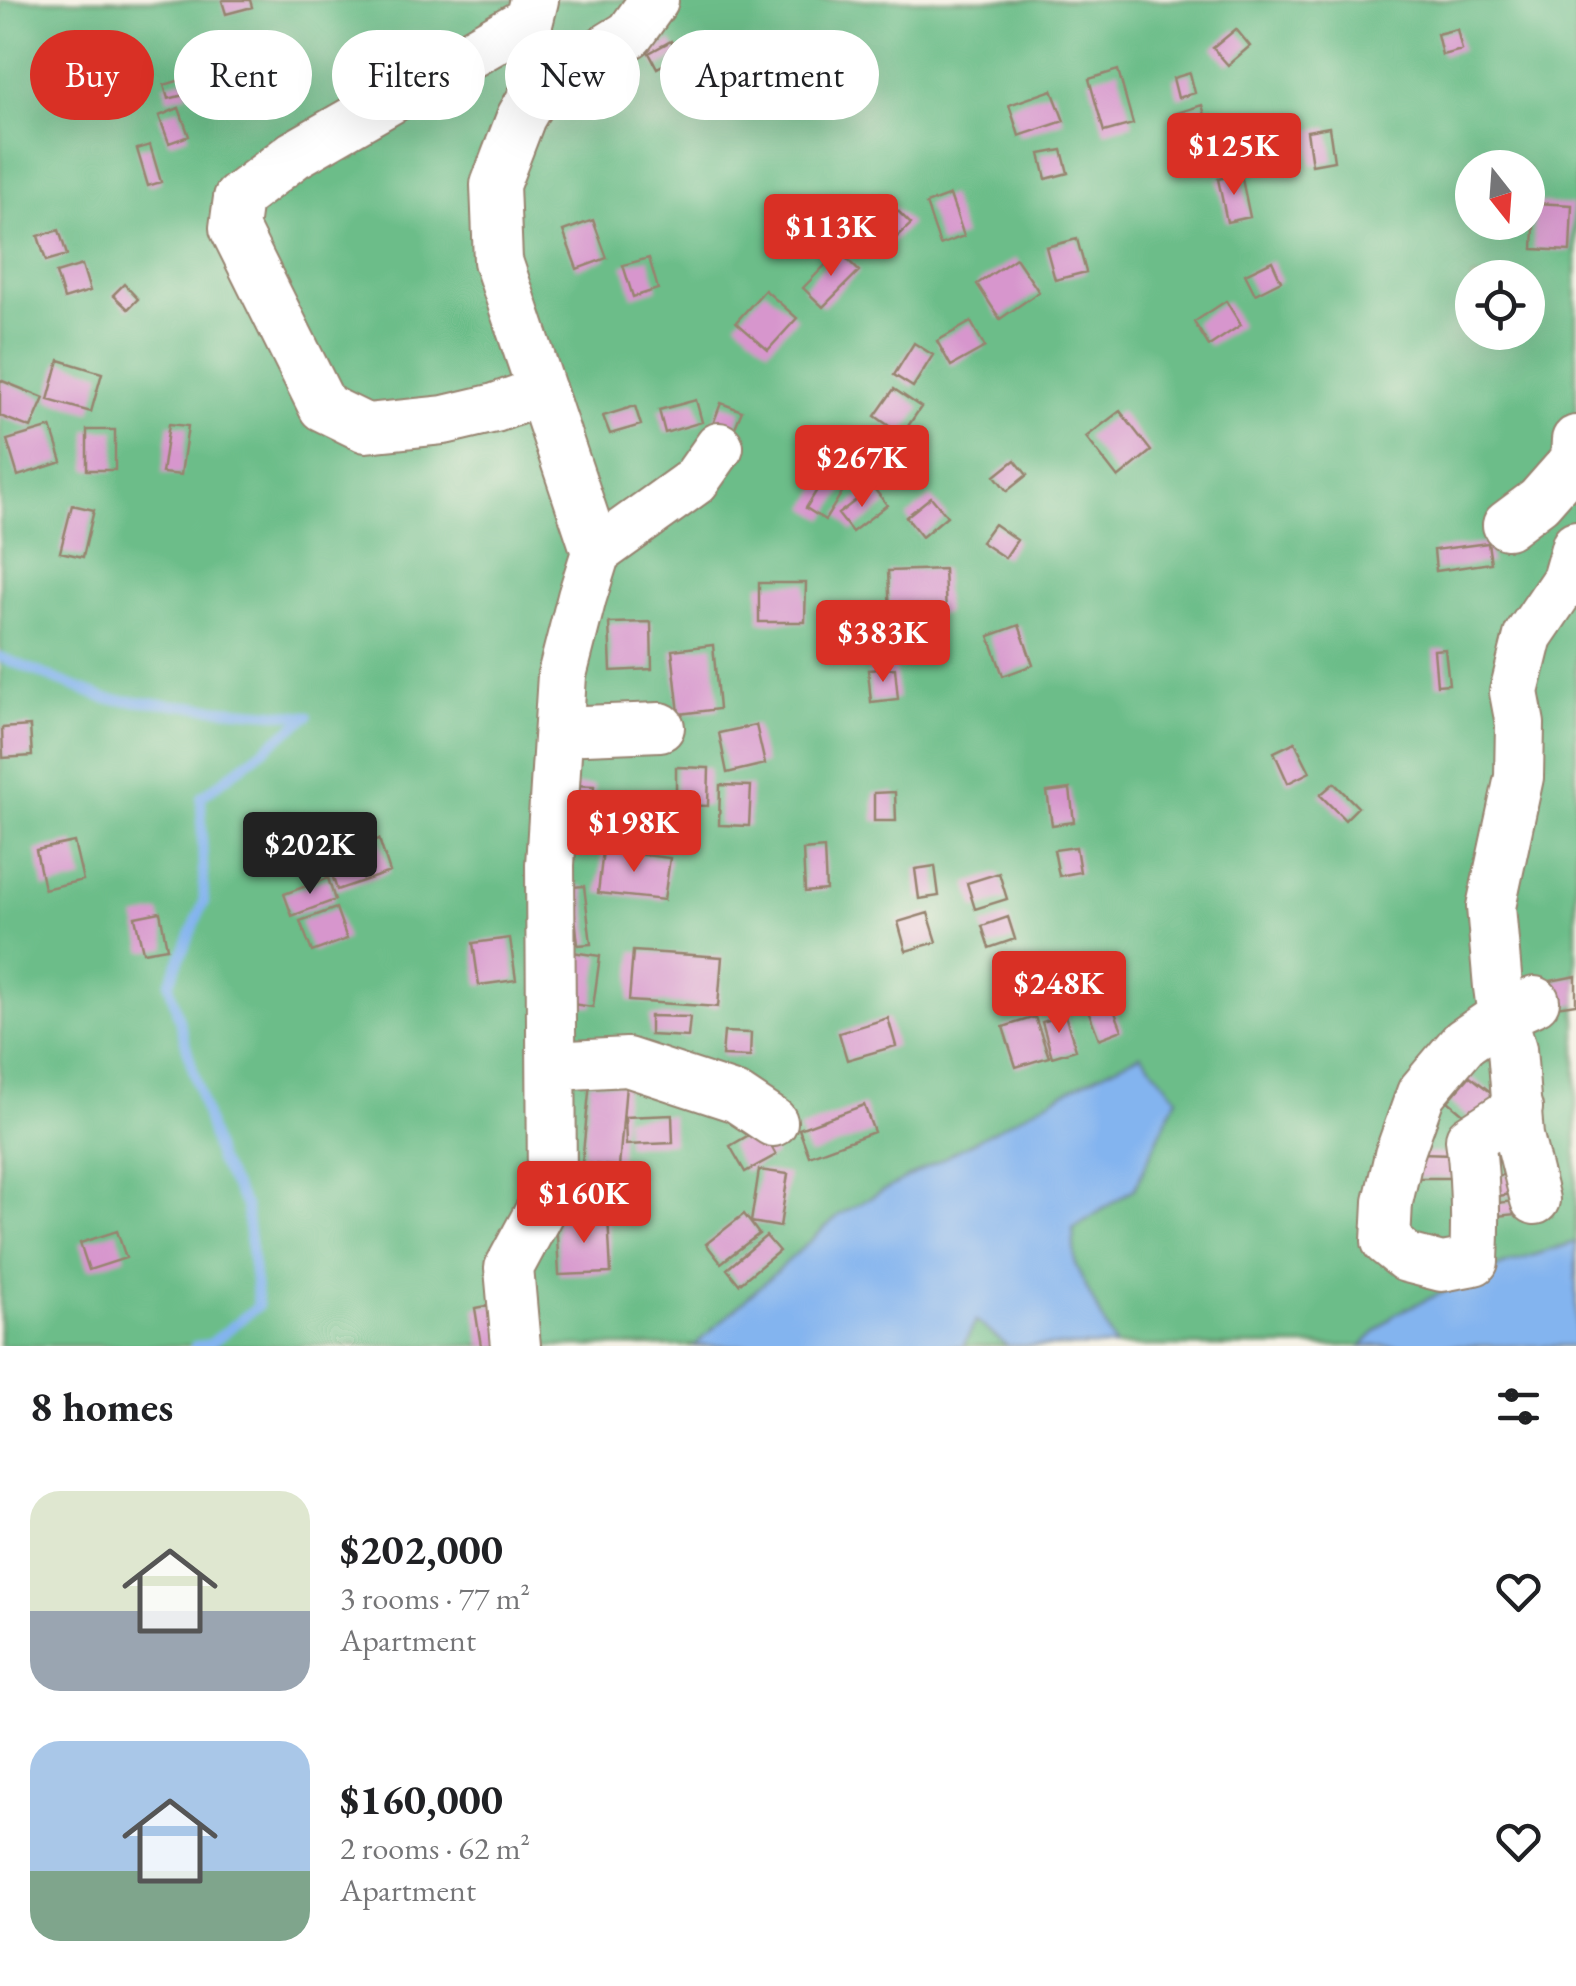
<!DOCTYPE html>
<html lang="en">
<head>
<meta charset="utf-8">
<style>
	:root { --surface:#fff; --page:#f2f2f2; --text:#202124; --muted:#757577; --accent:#d93025 }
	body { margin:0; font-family:"EB Garamond",serif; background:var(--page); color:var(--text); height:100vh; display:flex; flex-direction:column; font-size:38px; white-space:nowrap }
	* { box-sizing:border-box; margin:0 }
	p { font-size:32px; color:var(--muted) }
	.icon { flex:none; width:55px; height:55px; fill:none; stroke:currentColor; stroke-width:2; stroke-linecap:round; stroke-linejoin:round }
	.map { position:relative; height:1346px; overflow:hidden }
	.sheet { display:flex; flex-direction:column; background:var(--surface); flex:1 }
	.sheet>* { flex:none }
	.banner { position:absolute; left:30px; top:30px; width:1000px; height:90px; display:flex; gap:20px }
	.needle { width:65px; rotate:163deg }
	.controls { position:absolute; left:1455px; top:150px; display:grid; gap:20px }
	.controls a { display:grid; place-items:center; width:90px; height:90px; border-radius:50%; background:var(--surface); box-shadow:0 10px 40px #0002; font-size:50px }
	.price { position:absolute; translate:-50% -85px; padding:0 22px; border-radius:10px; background:var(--accent); color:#fff; font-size:32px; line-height:65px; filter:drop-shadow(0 2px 5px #0008) }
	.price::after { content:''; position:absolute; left:50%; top:60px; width:30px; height:22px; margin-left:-15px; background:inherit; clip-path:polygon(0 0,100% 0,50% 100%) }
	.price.on { background:#222; color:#fff }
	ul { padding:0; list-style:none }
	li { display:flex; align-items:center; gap:30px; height:250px; padding:0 30px }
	li span { display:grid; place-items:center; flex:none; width:280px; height:200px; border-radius:30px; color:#555 }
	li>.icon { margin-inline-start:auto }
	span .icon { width:120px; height:120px; fill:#fffc; stroke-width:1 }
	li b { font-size:42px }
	h2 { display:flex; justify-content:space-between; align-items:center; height:120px; padding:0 30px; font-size:42px }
	.pill { padding:0 35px; border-radius:45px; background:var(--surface); box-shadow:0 10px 40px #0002; font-size:35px; line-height:90px }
	.pill.on { background:var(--accent); color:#fff }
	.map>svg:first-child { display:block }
	.forest { fill:#6cbd89; stroke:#547454; stroke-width:2.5; fill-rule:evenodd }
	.water { fill:#83b4ef; stroke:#5f6f86; stroke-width:2.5 }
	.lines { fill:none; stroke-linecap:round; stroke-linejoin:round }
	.stream { stroke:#83b4ef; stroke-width:10 }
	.building { fill:#d796cd }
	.minor-casing { stroke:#978470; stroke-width:52 }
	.minor { stroke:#fff; stroke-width:48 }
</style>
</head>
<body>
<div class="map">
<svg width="1576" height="1346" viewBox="0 0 1576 1346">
	<rect width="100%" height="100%" fill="#f7f3e8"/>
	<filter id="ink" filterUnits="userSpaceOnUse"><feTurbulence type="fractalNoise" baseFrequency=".01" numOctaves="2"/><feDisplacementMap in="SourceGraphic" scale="20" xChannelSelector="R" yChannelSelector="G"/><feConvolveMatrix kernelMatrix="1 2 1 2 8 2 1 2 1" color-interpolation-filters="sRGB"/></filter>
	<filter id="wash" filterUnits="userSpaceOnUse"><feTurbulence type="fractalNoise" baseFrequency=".0048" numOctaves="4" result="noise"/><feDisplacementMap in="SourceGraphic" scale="40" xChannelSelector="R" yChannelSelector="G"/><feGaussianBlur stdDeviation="2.25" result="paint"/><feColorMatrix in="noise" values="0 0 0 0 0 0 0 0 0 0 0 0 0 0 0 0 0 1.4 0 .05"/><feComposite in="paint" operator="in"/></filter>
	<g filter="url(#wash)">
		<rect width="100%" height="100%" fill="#f3dec1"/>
		<path class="forest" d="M0,0H1576V1346H0ZM1472,168H1528V222H1472ZM1472,278H1528V332H1472Z"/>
		<path class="water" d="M1141,1054L1177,1097L1135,1188L1073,1229L1075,1264L1115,1346H1008L976,1321L963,1346H694L839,1215L1089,1079Z
			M1576,1242V1346H1361L1395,1314L1503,1265Z"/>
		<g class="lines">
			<path class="stream" d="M0,657L106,699L308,716L201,797L204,902L169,984L218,1159L246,1207L258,1306L210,1344L195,1346"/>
		</g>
		<g id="blocks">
			<path class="building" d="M224,0H250L252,7L226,14L222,1Z
				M1236,29L1250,46L1228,65L1213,48Z
				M1457,29L1462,50L1442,55L1437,34Z
				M671,41L679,56L657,68L649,53Z
				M1118,70L1133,124L1104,132L1089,79Z
				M1190,73L1195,93L1178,98L1173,78Z
				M739,74L744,92L718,98L714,80Z
				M184,79L188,94L168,99L164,85Z
				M602,86L616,99L599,116L585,103Z
				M1052,90L1064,121L1019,136L1009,105Z
				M1202,105L1211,134L1183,143L1174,114Z
				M179,108L189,136L169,143L159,116Z
				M1329,127L1334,161L1312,165L1307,131Z
				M150,145L161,182L148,186L137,149Z
				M1062,150L1068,173L1046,179L1040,154Z
				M1241,174L1250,217L1227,222L1218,179Z
				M950,195L964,236L940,245L926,204Z
				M1535,203L1572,205L1570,251L1533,249Z
				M893,206L911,224L880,253L862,235Z
				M593,220L607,258L577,269L563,231Z
				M59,230L67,255L46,261L38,236Z
				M1077,239L1086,272L1055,280L1046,247Z
				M839,251L859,271L823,307L803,288Z
				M649,258L658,289L633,297L623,265Z
				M1016,258L1039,292L1000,319L977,284Z
				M1272,261L1281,281L1255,294L1245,274Z
				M82,265L90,291L64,299L56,273Z
				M124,284L138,299L128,309L113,295Z
				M765,290L797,318L768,350L736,322Z
				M1226,301L1241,325L1209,346L1194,322Z
				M971,322L985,347L951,366L937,341Z
				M914,343L933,355L913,387L894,375Z
				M59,360L102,373L91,412L48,400Z
				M0,380L44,398L31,428L0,416Z
				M894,389L921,407L902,435L875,416Z
				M696,400L702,422L665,433L659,410Z
				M721,403L742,411L731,437L711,429Z
				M635,406L641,425L610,434L603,416Z
				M1120,411L1151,451L1118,478L1086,437Z
				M169,424L188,426L181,475L162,473Z
				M51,427L62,462L18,476L7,440Z
				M87,430H115V470H87Z
				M873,442L893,454L878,479L858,466Z
				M1015,460L1027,475L1007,491L995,476Z
				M829,470L849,481L825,520L806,508Z
				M873,487L887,505L852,532L838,514Z
				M931,497L947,516L922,537L906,517Z
				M72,505L94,510L83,557L60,552Z
				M994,524L1017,540L1005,558L981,542Z
				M1488,543L1491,563L1436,571L1434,550Z
				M944,569L946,614L890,616L888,571Z
				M759,583H806L805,622H759Z
				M651,622L652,669L611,671L609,623Z
				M1019,625L1033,665L1003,676L989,636Z
				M713,645L719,709L679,714L672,650Z
				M1445,649L1449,684L1437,685L1434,650Z
				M895,668L898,699L871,702L868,670Z
				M756,725L765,764L727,773L719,733Z
				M30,726L32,756L3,758L2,728Z
				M1295,742L1310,772L1288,783L1274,752Z
				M676,767L709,768L708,806L676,805Z
				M1334,783L1358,807L1345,820L1320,795Z
				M570,785L594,786L592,833H569Z
				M720,785L751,786L749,826L719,825Z
				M1070,789L1074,822L1052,825L1047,792Z
				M895,792L896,821H874V793Z
				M379,839L390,872L337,890L326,857Z
				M74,842L83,880L44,889L36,850Z
				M1076,847L1080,872L1059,876L1054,850Z
				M824,848L826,890L805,892L803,850Z
				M603,850L670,858L664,900L598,893Z
				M935,866L939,896L919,899L915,869Z
				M999,873L1007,899L975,909L967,883Z
				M328,878L335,900L292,916L284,894Z
				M584,886L591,944L578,945L572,887Z
				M336,908L347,939L312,952L300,921Z
				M160,912L167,948L143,952L135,917Z
				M928,913L937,942L906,951L898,922Z
				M1008,917L1015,939L989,948L982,926Z
				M510,938L516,980L479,985L473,943Z
				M633,951L722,957L718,1007L629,1001Z
				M572,952L600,956L593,1007L565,1003Z
				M1576,976V1004L1549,1008L1545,982Z
				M1109,997L1122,1030L1099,1039L1086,1005Z
				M1065,1015L1076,1050L1052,1057L1042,1022Z
				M650,1016L690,1017L688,1037L650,1035Z
				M1035,1017L1049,1057L1016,1067L1003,1027Z
				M888,1018L896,1046L847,1060L839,1033Z
				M724,1032L751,1033L750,1057L722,1056Z
				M1470,1076L1497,1097L1474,1123L1448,1101Z
				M590,1082L626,1085L619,1167L582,1163Z
				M864,1105L874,1132L809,1156L799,1129Z
				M672,1115L673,1143L626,1145L625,1117Z
				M761,1128L776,1155L745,1172L730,1146Z
				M1417,1153L1455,1154V1178H1417Z
				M759,1170L788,1174L780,1227L751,1222Z
				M1516,1173L1519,1193L1498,1196L1495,1176Z
				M1525,1200L1526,1213L1488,1217L1486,1204Z
				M744,1214L759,1234L721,1263L706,1244Z
				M608,1216L611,1273L559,1275L556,1218Z
				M117,1231L126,1258L89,1270L80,1243Z
				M766,1236L779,1251L739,1284L727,1269Z
				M501,1303L507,1346H481L475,1308Z"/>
		</g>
	</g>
	<g filter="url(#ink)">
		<use href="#blocks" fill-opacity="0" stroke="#978470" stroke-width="2.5"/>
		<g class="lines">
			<defs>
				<path id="minor" d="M534,0L529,20L294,155L238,198L234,228L323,407L366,428L444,420L495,408L542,391
					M1507,525L1539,501L1575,460L1576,440
					M596,552L695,481L719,447
					M559,731L660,727
					M552,1066L627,1062L737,1098L773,1122
					M1518,1108L1470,1139C1476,1180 1476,1220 1474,1261L1442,1267L1407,1258L1386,1241L1388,1202L1399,1155L1421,1093L1464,1042L1502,1016L1535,1001
					M1535,1200L1519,1136L1512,1049L1502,1016L1498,987L1491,907L1519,777L1520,724L1514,692L1528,636L1566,580L1576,545
					M516,1346L509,1268L552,1188L550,865L562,675L582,597L596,552L498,261L495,185L521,117L543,79L596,55L630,34L654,0"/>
			</defs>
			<use href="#minor" class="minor-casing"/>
			<use href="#minor" class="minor"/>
		</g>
	</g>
</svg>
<div class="controls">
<a><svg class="needle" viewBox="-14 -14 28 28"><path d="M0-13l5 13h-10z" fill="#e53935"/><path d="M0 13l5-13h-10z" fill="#757577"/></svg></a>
<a><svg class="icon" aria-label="locate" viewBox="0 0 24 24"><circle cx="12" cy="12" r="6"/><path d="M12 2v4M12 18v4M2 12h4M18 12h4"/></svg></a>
</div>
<b class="price" style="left:1234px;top:198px">$125K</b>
<b class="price" style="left:831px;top:279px">$113K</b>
<b class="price" style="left:862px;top:510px">$267K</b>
<b class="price" style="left:883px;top:685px">$383K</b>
<b class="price" style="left:634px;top:875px">$198K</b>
<b class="price on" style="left:310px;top:897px">$202K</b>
<b class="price" style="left:1059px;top:1036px">$248K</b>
<b class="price" style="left:584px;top:1246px">$160K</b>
<div class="banner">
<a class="pill on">Buy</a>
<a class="pill">Rent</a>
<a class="pill">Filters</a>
<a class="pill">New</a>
<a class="pill">Apartment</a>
</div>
</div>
<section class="sheet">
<h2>8 homes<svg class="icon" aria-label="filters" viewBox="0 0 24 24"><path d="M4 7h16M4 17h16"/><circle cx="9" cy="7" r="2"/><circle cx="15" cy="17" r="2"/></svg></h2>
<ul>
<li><span style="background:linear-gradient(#dfe7d0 60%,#9aa5b1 0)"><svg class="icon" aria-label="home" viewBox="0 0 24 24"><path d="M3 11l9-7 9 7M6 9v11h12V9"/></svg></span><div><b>$202,000</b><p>3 rooms · 77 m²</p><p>Apartment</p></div><svg class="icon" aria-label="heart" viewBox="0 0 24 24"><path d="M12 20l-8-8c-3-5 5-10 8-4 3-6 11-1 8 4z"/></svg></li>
<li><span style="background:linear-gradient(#a9c7e8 65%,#7fa58c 0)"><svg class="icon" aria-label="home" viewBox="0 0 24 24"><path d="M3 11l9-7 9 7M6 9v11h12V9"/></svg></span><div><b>$160,000</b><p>2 rooms · 62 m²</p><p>Apartment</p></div><svg class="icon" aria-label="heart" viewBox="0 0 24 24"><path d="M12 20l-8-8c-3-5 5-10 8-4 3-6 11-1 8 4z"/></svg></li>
</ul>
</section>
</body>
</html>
